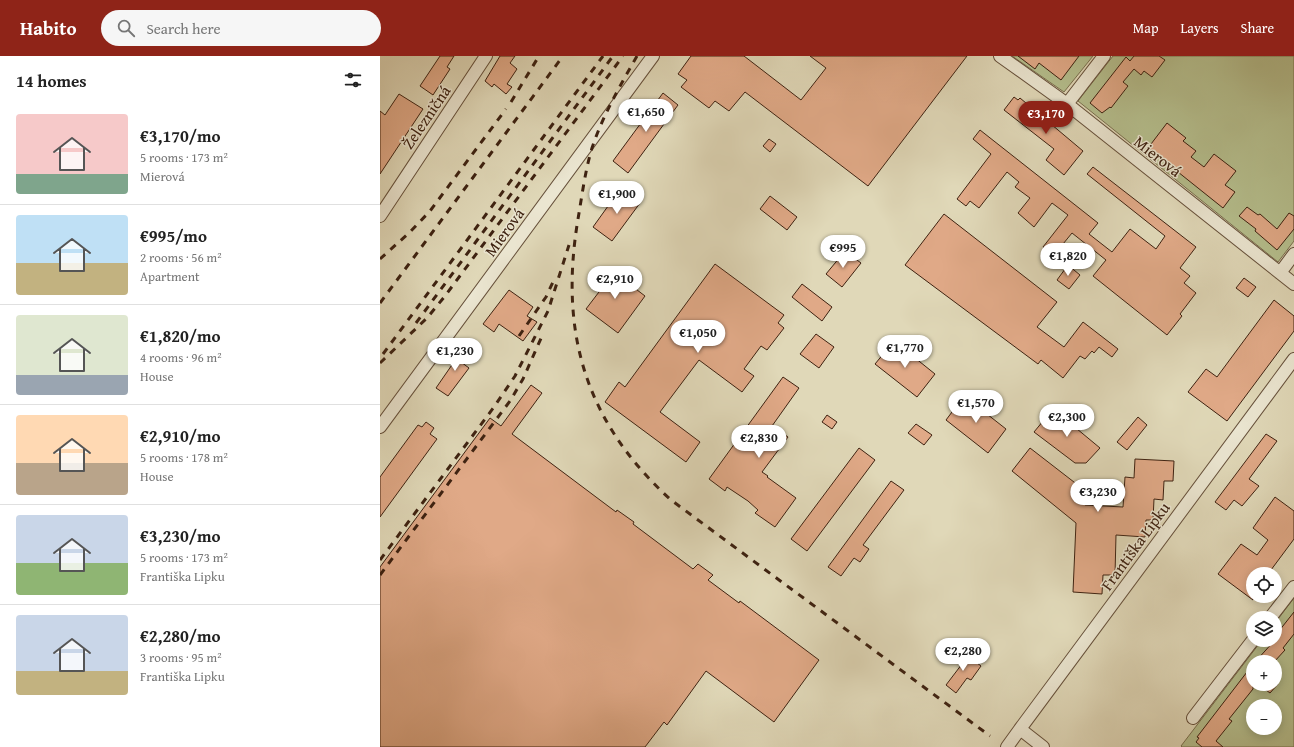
<!DOCTYPE html>
<html lang="en">
<head>
<meta charset="utf-8">
<style>
	:root { --surface:#fff; --page:#f6f6f6; --text:#222; --muted:#767676; --line:#e0e0e0; --accent:#8f2418 }
	body { margin:0; font-family:"Gentium Book Plus",serif; background:var(--page); color:var(--text); height:100vh; display:flex; flex-direction:column; font-size:15px; white-space:nowrap }
	* { box-sizing:border-box; margin:0 }
	p { font-size:13px; color:var(--muted) }
	.icon { flex:none; width:22px; height:22px; fill:none; stroke:currentColor; stroke-width:2; stroke-linecap:round; stroke-linejoin:round }
	.map { position:relative; flex:1; overflow:hidden }
	.panel { display:flex; flex-direction:column; background:var(--surface); width:380px }
	.panel>* { flex:none }
	.controls { position:absolute; left:866px; top:511px; display:grid; gap:8px }
	.controls a { display:grid; place-items:center; width:36px; height:36px; border-radius:50%; background:var(--surface); box-shadow:0 2px 10px #0003; font-size:20px }
	.price { position:absolute; translate:-50% -34px; padding:0 9px; border-radius:14px; background:#fff; color:#222; font-size:13px; line-height:26px; filter:drop-shadow(0 1px 2px #0008) }
	.price::after { content:''; position:absolute; left:50%; top:24px; width:12px; height:9px; margin-left:-6px; background:inherit; clip-path:polygon(0 0,100% 0,50% 100%) }
	.price.active { background:var(--accent); color:#fff }
	ul { padding:0; list-style:none }
	li { display:flex; align-items:center; gap:12px; height:100px; padding:0 16px }
	li+li { border-top:1px solid var(--line) }
	li span { display:grid; place-items:center; flex:none; width:112px; height:80px; border-radius:4px; color:#555 }
	li>.icon { margin-inline-start:auto }
	span .icon { width:48px; height:48px; fill:#fffc; stroke-width:1 }
	li b { font-size:17px }
	h2 { display:flex; justify-content:space-between; align-items:center; height:48px; padding:0 16px; font-size:17px }
	header { display:flex; align-items:center; gap:24px; box-sizing:border-box; height:56px; padding:0 20px; background:var(--accent); color:#fff }
	header strong { font-size:19px }
	nav { display:flex; gap:22px; margin-inline-start:auto; font-size:14px }
	.search { width:280px; height:36px; background:var(--page); display:flex; align-items:center; gap:10px; box-sizing:border-box; padding:0 14px; border-radius:22px; color:var(--muted); font-size:15px }
	main { display:flex; flex:1; min-height:0 }
	.map>svg:first-child { display:block }
	.green { fill:#b5be8d; stroke:#7a704f; fill-rule:evenodd }
	.building { fill:#e0a987; stroke:#3e2211 }
	.lines { fill:none; stroke-linecap:round; stroke-linejoin:round }
	.minor-casing { stroke:#66503b; stroke-width:14 }
	.minor { stroke:#ebe6d1; stroke-width:12 }
	.rail { stroke:#3e2211; stroke-width:3; stroke-dasharray:7 7; stroke-linecap:butt }
	.labels { text-anchor:middle; stroke-width:3; stroke-linejoin:round; paint-order:stroke }
	.street-label { font-size:16px; fill:#3e2211; stroke:#ebe6d1 }
</style>
</head>
<body>
<header>
<strong>Habito</strong>
<div class="search"><svg class="icon" aria-label="search" viewBox="0 0 24 24"><circle cx="10" cy="10" r="6"/><path d="M15 15l6 6"/></svg>Search here</div>
<nav><a>Map</a><a>Layers</a><a>Share</a></nav>
</header>
<main>
<section class="panel">
<h2>14 homes<svg class="icon" aria-label="filters" viewBox="0 0 24 24"><path d="M4 7h16M4 17h16"/><circle cx="9" cy="7" r="2"/><circle cx="15" cy="17" r="2"/></svg></h2>
<ul>
<li><span style="background:linear-gradient(#f6c9c9 75%,#7fa58c 0)"><svg class="icon" aria-label="home" viewBox="0 0 24 24"><path d="M3 11l9-7 9 7M6 9v11h12V9"/></svg></span><div><b>€3,170/mo</b><p>5 rooms · 173 m²</p><p>Mierová</p></div></li>
<li><span style="background:linear-gradient(#bfe0f5 60%,#c2b280 0)"><svg class="icon" aria-label="home" viewBox="0 0 24 24"><path d="M3 11l9-7 9 7M6 9v11h12V9"/></svg></span><div><b>€995/mo</b><p>2 rooms · 56 m²</p><p>Apartment</p></div></li>
<li><span style="background:linear-gradient(#dfe7d0 75%,#9aa5b1 0)"><svg class="icon" aria-label="home" viewBox="0 0 24 24"><path d="M3 11l9-7 9 7M6 9v11h12V9"/></svg></span><div><b>€1,820/mo</b><p>4 rooms · 96 m²</p><p>House</p></div></li>
<li><span style="background:linear-gradient(#ffd9b3 60%,#b9a48a 0)"><svg class="icon" aria-label="home" viewBox="0 0 24 24"><path d="M3 11l9-7 9 7M6 9v11h12V9"/></svg></span><div><b>€2,910/mo</b><p>5 rooms · 178 m²</p><p>House</p></div></li>
<li><span style="background:linear-gradient(#c9d6e8 60%,#8fb573 0)"><svg class="icon" aria-label="home" viewBox="0 0 24 24"><path d="M3 11l9-7 9 7M6 9v11h12V9"/></svg></span><div><b>€3,230/mo</b><p>5 rooms · 173 m²</p><p>Františka Lipku</p></div></li>
<li><span style="background:linear-gradient(#c9d6e8 70%,#c2b280 0)"><svg class="icon" aria-label="home" viewBox="0 0 24 24"><path d="M3 11l9-7 9 7M6 9v11h12V9"/></svg></span><div><b>€2,280/mo</b><p>3 rooms · 95 m²</p><p>Františka Lipku</p></div></li>
</ul>
</section>
<div class="map">
<svg width="914" height="691" viewBox="0 0 914 691">
	<rect width="100%" height="100%" fill="#e0d8b8"/>
	<filter id="stains"><feTurbulence type="fractalNoise" baseFrequency=".005" numOctaves="4"/><feColorMatrix values="0 0 0 0 .2 0 0 0 0 .09 0 0 0 0 .02 0 0 0 .5 -.17"/></filter>
	<radialGradient id="worn" r=".72"><stop offset=".6" stop-color="#630" stop-opacity="0"/><stop offset="1" stop-color="#630" stop-opacity=".3"/></radialGradient>
	<path class="green" d="M632,0H713L684,36Z
		M733,0H914V185L898,206L698,45Z
		M914,542V691H802L801,690L882,584H895V567ZM873,606H895V628H873ZM873,650H895V672H873Z"/>
	<path class="building" d="M60,0H74L67,11L70,13L53,39L40,30Z
		M120,0H135L130,7L137,13L127,28L132,31L126,38L114,28L112,31L105,25Z
		M311,0H364L421,44L446,12L430,0H587L488,130L365,36L349,55L335,45L329,52L301,31L307,24L298,18Z
		M638,0H699L681,24L659,7L655,13Z
		M754,0H779L785,4L772,21L764,15L761,19L754,13L743,26L748,30L731,52L730,51L722,57L710,47L746,1L750,5Z
		M283,37L298,49L248,117L233,105Z
		M19,38L43,53L0,118V55L5,59Z
		M634,41L638,44L640,42L703,95L684,119L666,104L674,93L624,54Z
		M787,67L806,82L803,85L816,95L811,101L824,111L834,98L856,115L845,129L855,136L843,152L768,92Z
		M600,74L718,167L709,178L732,196L750,173L776,193L785,180L707,118L713,111L816,191L800,212L810,220L804,227L816,237L800,258L802,260L787,279L713,220L726,204L692,177L674,199L663,191L688,159L672,147L654,171L638,157L650,142L635,131L639,126L627,116L599,152L590,145L586,150L577,143L611,98L593,83Z
		M389,83L396,88L390,96L383,90Z
		M241,132L260,147L232,185L213,171Z
		M390,140L417,161L407,174L380,153Z
		M867,151L878,159L880,158L897,173L909,157L914,160V173L897,194L875,175L876,173L859,160Z
		M564,158L677,246L657,271L684,291L703,266L738,293L732,301L719,291L714,297L712,295L705,303L700,300L683,322L661,304L658,308L525,209Z
		M465,195L481,207L462,231L446,218Z
		M335,208L404,259L398,267L404,272L387,294L381,290L364,313L374,320L362,336L319,304L280,356L320,386L306,406L225,346L239,326L245,331Z
		M688,209L700,219L689,233L677,224Z
		M227,211L265,240L238,277L206,253L222,232L215,227Z
		M864,222L876,231L868,241L856,232Z
		M422,228L452,251L442,265L412,241Z
		M129,234L153,251L147,260L157,266L143,285L119,268L114,276L103,268Z
		M894,244L914,260V275L847,365L808,336L826,313L837,321Z
		M436,278L454,291L439,312L420,298Z
		M514,285L555,318L537,341L495,308Z
		M85,286L91,294L81,306L89,312L68,340L56,332L76,303L73,301Z
		M403,321L419,332L392,370L408,381L382,416L388,420L387,421L416,442L395,471L375,457L378,454L368,445L347,431L345,435L329,423Z
		M151,329L162,337L132,378L236,456L237,454L254,466L253,468L313,513L318,508L333,519L328,524L359,547L360,545L439,604L394,666L326,615L287,669L284,666L265,691H0V511L110,362L121,370Z
		M584,340L626,373L608,397L566,364Z
		M673,353L720,392L706,407H695L654,376Z
		M447,359L457,366L452,373L442,366Z
		M758,361L767,369L747,394L737,386Z
		M46,366L54,372L50,378L57,383L0,461V421L38,369L42,371Z
		M536,368L552,379L544,389L528,377Z
		M886,378L897,385L869,423L879,430L862,450L854,444L846,454L835,446Z
		M479,392L495,404L427,495L411,483Z
		M650,392L712,440L705,449L743,451L745,421L754,422L755,403L794,405L793,425H784L783,444L774,443L773,464H766L765,481L736,479L735,519H723L722,538L693,536L696,467L632,415Z
		M511,425L524,434L483,489L489,493L480,506L474,502L461,520L448,511Z
		M895,441L914,455V483L888,518H873V544L838,518L861,488L877,499L888,484L873,472Z
		M914,556V578L903,592L905,594L894,606H875L895,584V580Z
		M583,596L601,610L591,624L587,622L576,637L566,629L582,608L577,604Z
		M867,616L873,621V633L849,663L852,665L836,685L843,691H822L816,686L819,682L817,681Z
		M878,628H898L890,637Z"/>
	<g class="lines">
		<defs>
			<path id="minor" d="M620,0L687,48L914,228
				M687,48L724,0
				M0,160L106,0
				M900,217L914,198
				M0,371L273,0
				M890,562L914,531
				M813,662L873,584
				M627,691L640,673
				M663,691L640,673L914,303"/>
		</defs>
		<use href="#minor" class="minor-casing"/>
		<use href="#minor" class="minor"/>
		<path class="rail" d="M257,0C240,30 223,59 212,92C205,115 202,140 198,163C179,276 205,366 291,444L610,680
			M131,46L159,0
			M0,203L30,176L50,155L126,53
			M0,247L183,0
			M36,267L233,0
			M139,280L166,241L173,226
			M3,298L223,0
			M0,307L47,262L65,240L243,0
			M0,504L114,351L135,320L168,255L189,189
			M0,519L130,345L143,323L162,280"/>
	</g>
	<g class="labels">
		<g class="street-label">
			<text transform="translate(46 61) rotate(-56)" y="6">Železničná</text>
			<text transform="translate(778 100) rotate(38)" y="6">Mierová</text>
			<text transform="translate(124 176) rotate(-54)" y="6">Mierová</text>
			<text transform="translate(755 490) rotate(-54)" y="6">Františka Lipku</text>
		</g>
	</g>
	<rect width="100%" height="100%" filter="url(#stains)"/>
	<rect width="100%" height="100%" fill="url(#worn)"/>
</svg>
<div class="controls">
<a><svg class="icon" aria-label="locate" viewBox="0 0 24 24"><circle cx="12" cy="12" r="6"/><path d="M12 2v4M12 18v4M2 12h4M18 12h4"/></svg></a>
<a><svg class="icon" aria-label="layers" viewBox="0 0 24 24"><path d="M12 4l9 5-9 5-9-5zM3 14l9 5 9-5"/></svg></a>
<a>+</a>
<a>−</a>
</div>
<b class="price" style="left:266px;top:77px">€1,650</b>
<b class="price active" style="left:666px;top:79px">€3,170</b>
<b class="price" style="left:237px;top:159px">€1,900</b>
<b class="price" style="left:463px;top:213px">€995</b>
<b class="price" style="left:688px;top:221px">€1,820</b>
<b class="price" style="left:235px;top:244px">€2,910</b>
<b class="price" style="left:318px;top:298px">€1,050</b>
<b class="price" style="left:525px;top:313px">€1,770</b>
<b class="price" style="left:75px;top:316px">€1,230</b>
<b class="price" style="left:596px;top:368px">€1,570</b>
<b class="price" style="left:687px;top:382px">€2,300</b>
<b class="price" style="left:379px;top:403px">€2,830</b>
<b class="price" style="left:718px;top:457px">€3,230</b>
<b class="price" style="left:583px;top:616px">€2,280</b>
</div>
</main>
</body>
</html>
